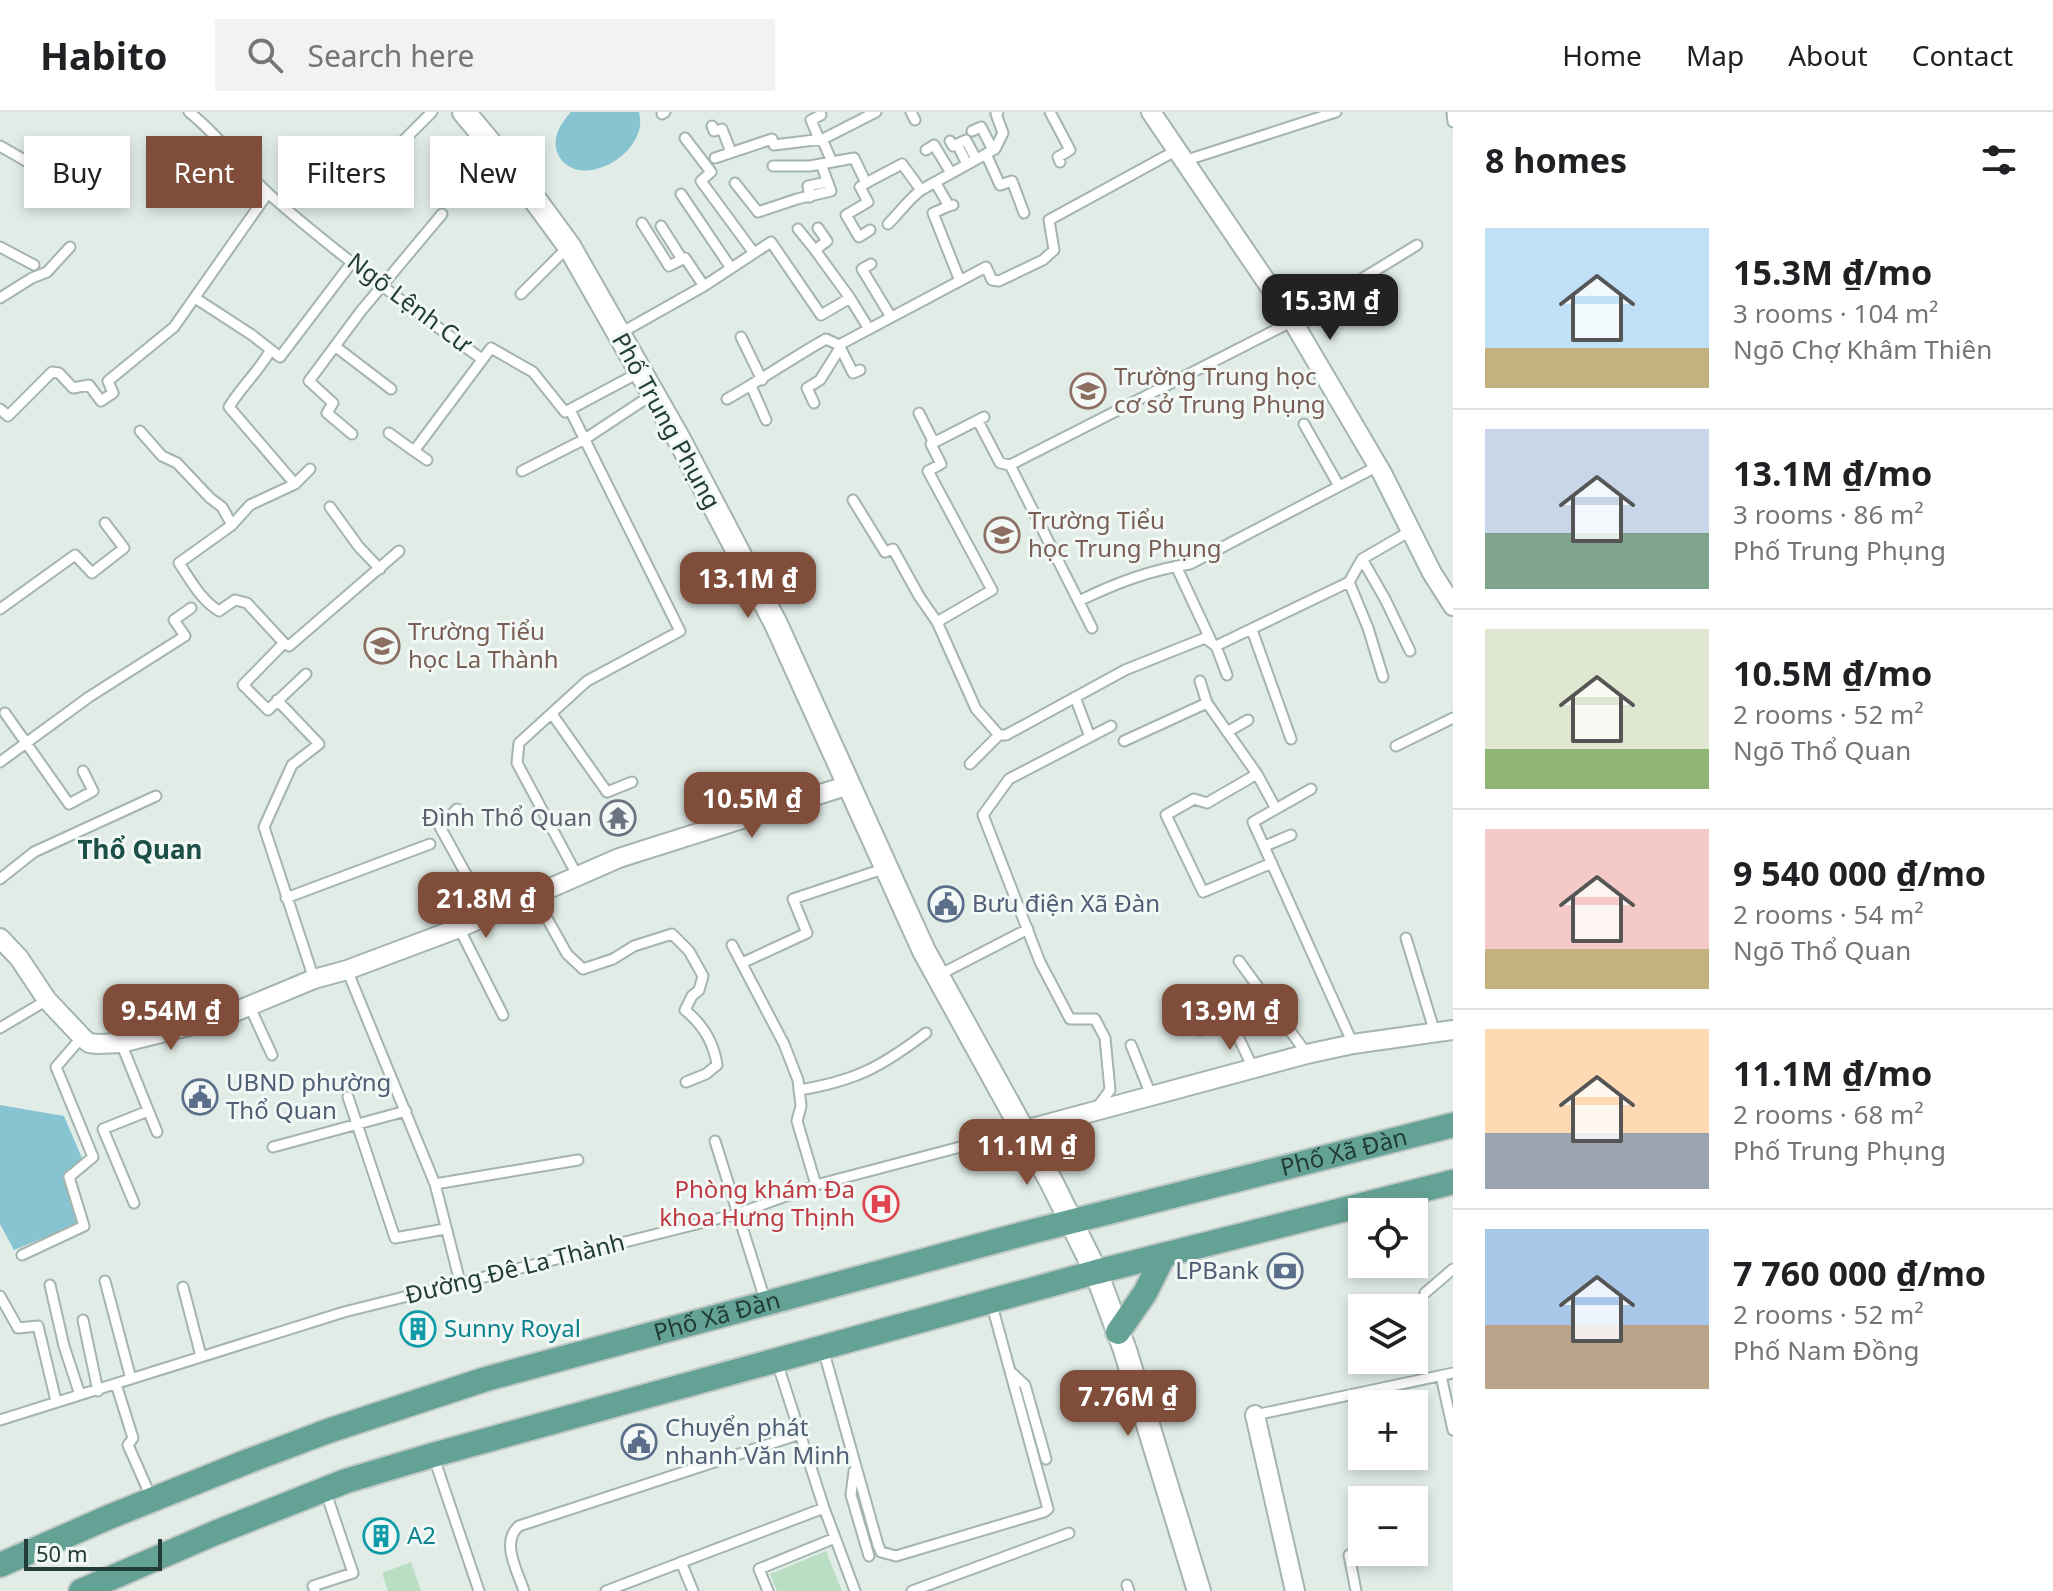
<!DOCTYPE html>
<html lang="en">
<head>
<meta charset="utf-8">
<style>
	:root { --surface:#fff; --page:#f2f2f2; --text:#202124; --muted:#757577; --line:#e0e0e0; --accent:#804d3a }
	body { margin:0; font-family:"Noto Sans",sans-serif; background:var(--page); color:var(--text); height:100vh; display:flex; flex-direction:column; font-size:30px; white-space:nowrap }
	* { box-sizing:border-box; margin:0 }
	p { font-size:26px; color:var(--muted) }
	.icon { flex:none; width:44px; height:44px; fill:none; stroke:currentColor; stroke-width:2; stroke-linecap:round; stroke-linejoin:round }
	.map { position:relative; flex:1; overflow:hidden }
	.details { display:flex; flex-direction:column; background:var(--surface); width:600px }
	.details>* { flex:none }
	.hud { position:absolute; left:24px; top:24px; width:760px; height:72px; display:flex; gap:16px }
	.tools { position:absolute; left:1348px; top:1086px; display:grid; gap:16px }
	.tools a { display:grid; place-items:center; width:80px; height:80px; border-radius:0px; background:var(--surface); box-shadow:0 4px 12px #0003; font-size:40px }
	.scale { position:absolute; left:24px; bottom:20px; width:138px; box-sizing:border-box; padding-left:8px; border:4px solid #213d36; border-top:0; font-size:22px; line-height:28px; white-space:nowrap; color:#213d36; -webkit-text-stroke:6px #f1f8f5; paint-order:stroke }
	.price { position:absolute; translate:-50% -68px; padding:0 18px; border-radius:16px; background:var(--accent); color:#fff; font-size:26px; line-height:52px; filter:drop-shadow(0 2px 4px #0008) }
	.price::after { content:''; position:absolute; left:50%; top:48px; width:24px; height:18px; margin-left:-12px; background:inherit; clip-path:polygon(0 0,100% 0,50% 100%) }
	.price.on { background:#222; color:#fff }
	ul { padding:0; list-style:none }
	li { display:flex; align-items:center; gap:24px; height:200px; padding:0 32px }
	li+li { border-top:2px solid var(--line) }
	li span { display:grid; place-items:center; flex:none; width:224px; height:160px; border-radius:0px; color:#555 }
	li>.icon { margin-inline-start:auto }
	span .icon { width:96px; height:96px; fill:#fffc; stroke-width:1 }
	li b { font-size:34px }
	h2 { display:flex; justify-content:space-between; align-items:center; height:96px; padding:0 32px; font-size:34px }
	.chip { padding:0 28px; border-radius:0px; background:var(--surface); box-shadow:0 4px 12px #0003; font-size:28px; line-height:72px }
	.chip.on { background:var(--accent); color:#fff }
	header { display:flex; align-items:center; gap:48px; box-sizing:border-box; height:112px; padding:0 40px; background:var(--surface); border-bottom:2px solid var(--line) }
	header strong { font-size:38px }
	nav { display:flex; gap:44px; margin-inline-start:auto; font-size:28px }
	.search { width:560px; height:72px; background:var(--page); display:flex; align-items:center; gap:20px; box-sizing:border-box; padding:0 28px; border-radius:0px; color:var(--muted); font-size:30px }
	main { display:flex; flex:1; min-height:0 }
	.map>svg:first-child { display:block }
	.green { fill:#b9dec4 }
	.water { fill:#87c4d2 }
	.lines { fill:none; stroke-linecap:round; stroke-linejoin:round }
	.service-casing { stroke:#a4b4ae; stroke-width:13 }
	.minor-casing { stroke:#a4b4ae; stroke-width:22 }
	.tertiary-casing { stroke:#a4b4ae; stroke-width:26 }
	.primary-casing { stroke:#c1c9c7; stroke-width:28 }
	.service { stroke:#fff; stroke-width:9 }
	.minor { stroke:#fff; stroke-width:18 }
	.tertiary { stroke:#fff; stroke-width:22 }
	.primary { stroke:#64a295; stroke-width:24 }
	.labels { text-anchor:middle; stroke-width:6; stroke-linejoin:round; paint-order:stroke }
	.street-label { font-size:24px; fill:#213d36; stroke:#f1f8f5 }
	.education-label { font-size:24px; fill:#785e54; stroke:#f1f8f5; text-anchor:start }
	.worship-label { font-size:24px; fill:#5b616d; stroke:#f1f8f5; text-anchor:end }
	.service-label { font-size:24px; fill:#4e5e75; stroke:#f1f8f5; text-anchor:start }
	.health-label { font-size:24px; fill:#be3a42; stroke:#f1f8f5; text-anchor:end }
	.culture-label { font-size:24px; fill:#0d838f; stroke:#f1f8f5; text-anchor:start }
	.neighbourhood-label { font-size:26px; font-weight:bold; fill:#1c4f45; stroke:#f1f8f5 }
</style>
</head>
<body>
<header>
<strong>Habito</strong>
<div class="search"><svg class="icon" aria-label="search" viewBox="0 0 24 24"><circle cx="10" cy="10" r="6"/><path d="M15 15l6 6"/></svg>Search here</div>
<nav><a>Home</a><a>Map</a><a>About</a><a>Contact</a></nav>
</header>
<main>
<div class="map">
<svg width="1453" height="1479" viewBox="0 0 1453 1479">
	<rect width="100%" height="100%" fill="#e1ece7"/>
	<path class="green" d="M826,1439L842,1479H777L770,1462Z
		M411,1450L421,1479H388L382,1461Z"/>
	<path class="water" d="M571,0H639C651,43 574,83 557,40C552,25 561,11 571,0Z
		M0,993L64,1004L82,1046L63,1066L77,1112L14,1138L0,1112Z"/>
	<g class="lines">
		<defs>
			<path id="service" d="M189,0C220,24 241,57 270,83C336,141 410,196 482,247
				M911,0L915,8
				M1050,0L1070,38L1058,45L1060,50
				M1452,0L1453,10
				M662,2L665,0
				M712,14L714,19L722,17L731,40
				M972,19L981,15L993,38
				M685,26L711,60L701,69L754,141
				M819,27L811,8L821,3
				M822,27L832,50
				M950,29L953,34L957,32L967,52
				M957,32L966,28L976,47
				M0,34L71,75
				M926,38L934,33L951,61
				M986,42L1000,73L1012,69L1024,101
				M715,46L772,27L774,33L823,27L876,0
				M1184,49L1336,0
				M773,54H810L854,46L866,71
				M935,70L949,94L953,93
				M735,71L758,100L797,87L831,79L821,52
				M866,71L902,52L921,78L995,37L1003,21L996,2L998,0
				M866,71L860,75L868,90L846,103L859,125L870,118
				M361,79L398,34L432,0
				M681,82L731,156
				M810,85L808,74L827,70
				M949,94L933,101L960,169
				M642,111L669,154L685,146L704,174
				M888,112C900,100 908,88 921,78
				M661,114L682,147
				M818,116L827,129L815,138L850,186
				M798,117L815,138
				M0,135L34,153
				M871,152L862,157L891,205
				M521,182L569,134
				M0,186L32,166L47,160L70,135
				M195,186L252,223L280,245L353,149
				M619,222L704,174L771,130L821,203L850,186L869,217
				M741,225L762,268
				M839,233L853,261L860,258
				M336,235L391,277
				M270,239C259,259 241,275 229,295L295,372
				M751,274L766,308
				M727,287C761,268 792,246 826,227L839,233L986,155L992,168L999,169L1043,148L1054,138L1049,108L1177,38
				M814,291L807,276L820,268L840,236
				M0,297L8,304L52,260L59,261L73,276L89,273L101,289L113,281L108,269L174,215L268,81
				M570,298L680,519L587,569L519,631L517,651L578,765
				M919,301L934,331
				M978,309L1000,351L1010,353L1293,209L1417,133
				M1304,312L1339,374
				M140,319L162,344L177,351L210,386L222,395L232,413L179,451C191,469 201,488 219,499L235,488L247,491L284,531L243,573L268,598L306,562
				M389,321L414,339L491,236L533,260L565,300L640,260
				M352,322L327,301L333,291L309,269L361,199L442,102
				M414,339L427,348
				M1010,353L1092,516
				M522,359L585,327L653,282
				M853,388L885,440L893,437L919,484L937,510L976,597L999,623
				M330,395L359,435L380,457
				M232,413L250,393L295,372L310,357
				M1362,447L1385,487L1410,539
				M1176,454L1212,531
				M1349,470L1368,516L1383,565
				M1079,489C1116,471 1150,458 1190,452L1378,354
				M0,497L75,443L92,461L124,436L105,411
				M937,510L992,478L928,359L941,352L931,332L984,305
				M1252,518L1291,627
				M284,531L289,534L399,439
				M1216,534L1227,563
				M1200,569L1207,591
				M1075,585L1090,625
				M277,588L319,632L292,653L264,715L314,867
				M5,601L69,692L93,679L83,659
				M552,602L607,680L632,670
				M1227,620L1248,608
				M999,623H1006L1125,558L1205,526L1216,534L1349,470L1362,447L1412,418
				M1124,629L1207,591L1257,662L1276,697
				M1396,634L1453,606
				M0,650L89,585L185,524L174,508L191,496
				M970,652L999,623
				M1257,662L1207,691L1194,687L1166,703L1203,780L1272,751
				M1311,677L1253,710L1353,932
				M457,697L440,715L489,804
				M1265,734L1291,723
				M0,767L34,740L156,684
				M535,785L567,842L583,857L613,847L634,834L672,822L689,839L703,864L699,878L692,884L685,898C702,912 714,931 717,953L706,962L686,970
				M286,786L430,732
				M459,816L503,903
				M1406,826L1435,921
				M732,833L784,932L798,968L801,994L797,1009L816,1073
				M1239,849L1307,942
				M742,851L807,821L793,787L886,756
				M347,858L435,1072L458,1162
				M937,864L1028,817
				M1182,886L1200,918L1232,912L1253,956
				M249,893L272,943
				M0,916L47,888
				M121,931L157,1020
				M1131,933L1151,983
				M799,978C855,969 881,955 926,921
				M348,985L395,1126L445,1117
				M1096,997L1110,978L1105,926L1095,907H1070L1040,850L983,703L1009,667L1111,614
				M715,1029L766,1191
				M273,1035L406,999
				M435,1072L578,1048
				M134,1091L103,1017L148,999
				M22,1143L84,1114L69,1065L93,1045L56,955L82,925
				M105,1169L131,1267
				M50,1173L64,1234L80,1283
				M183,1175L201,1244
				M1425,1181L1453,1157
				M0,1184L18,1216L38,1214L56,1289
				M83,1208L98,1279
				M823,1237L878,1433L881,1440L896,1444L1044,1400L1048,1397L991,1190
				M777,1250L824,1396L855,1479
				M1011,1260L1025,1273L1046,1347
				M1441,1264L1453,1318
				M116,1272L133,1326L128,1333L151,1385
				M1255,1303L1453,1261
				M0,1308L344,1200L737,1102L816,1073L1021,1019
				M434,1346L479,1479
				M854,1359L851,1383L869,1444
				M1349,1443L1356,1479
				M681,1450L693,1479
				M1127,1473L1129,1479
				M315,1479L313,1474L353,1461L325,1378
				M524,1479C518,1460 500,1430 519,1414L800,1322
				M606,1479L824,1396
				M768,1479L759,1457L835,1426
				M912,1479L1069,1421"/>
			<path id="minor" d="M1151,0L1289,203L1382,361L1432,461L1453,494
				M0,826L19,846L47,888L82,925L89,931L98,932L121,931L220,906L314,867L347,858L459,816L619,746L849,673
				M1021,1019L1307,942L1353,932L1453,918
				M1255,1303L1295,1479"/>
			<path id="tertiary" d="M464,0L519,66L569,134L680,329L776,512L924,839L1052,1071L1096,1160L1125,1238L1199,1479"/>
			<g id="primary">
				<path d="M1118,1220L1145,1181L1163,1145"/>
				<path id="s1" d="M0,1453L109,1405L246,1350L328,1319L486,1267L1026,1121L1453,1013"/>
				<path d="M81,1479L215,1421L346,1369L433,1343L1096,1160L1453,1070"/>
			</g>
		</defs>
		<use href="#service" class="service-casing"/>
		<use href="#minor" class="minor-casing"/>
		<use href="#tertiary" class="tertiary-casing"/>
		<use href="#primary" class="primary-casing"/>
		<use href="#service" class="service"/>
		<use href="#minor" class="minor"/>
		<use href="#tertiary" class="tertiary"/>
		<use href="#primary" class="primary"/>
	</g>
	<defs>
		<symbol id="school-ring" viewBox="-11 -11 22 22"><circle r="9.5" fill="#f1f8f5" stroke="#8d6e63" stroke-width="1.5"/><path d="M0-5L7-2L0 1L-7-2ZM-4 1L0 2.5L4 1V4Q0 6-4 4Z" fill="#8d6e63"/></symbol>
		<symbol id="temple-ring" viewBox="-11 -11 22 22"><circle r="9.5" fill="#f1f8f5" stroke="#6b7280" stroke-width="1.5"/><path d="M0-6L5-2H3V0L6.5 2.5H4V6H1.5V3h-3V6H-4V2.5H-6.5L-3 0V-2H-5Z" fill="#6b7280"/></symbol>
		<symbol id="civic-ring" viewBox="-11 -11 22 22"><circle r="9.5" fill="#f1f8f5" stroke="#5c6f8a" stroke-width="1.5"/><path d="M-.6-6.5H3V-4.5H.6V-3L4-1V1h2V6H-6V1h2V-1L-.6-3ZM-1.2 2.5V6h2.4V2.5Z" fill="#5c6f8a"/></symbol>
		<symbol id="hospital-ring" viewBox="-11 -11 22 22"><circle r="9.5" fill="#f1f8f5" stroke="#e0444e" stroke-width="1.5"/><path d="M-5-5h3v3.5h4V-5h3V5h-3V1.5h-4V5h-3Z" fill="#e0444e"/></symbol>
		<symbol id="bank-ring" viewBox="-11 -11 22 22"><circle r="9.5" fill="#f1f8f5" stroke="#5c6f8a" stroke-width="1.5"/><path d="M-6-4H6V4H-6ZM0-2.3a2.3 2.3 0 1 0 0 4.6a2.3 2.3 0 1 0 0-4.6Z" fill="#5c6f8a"/></symbol>
		<symbol id="building-ring" viewBox="-11 -11 22 22"><circle r="9.5" fill="#f1f8f5" stroke="#0f9aa8" stroke-width="1.5"/><path d="M-4-6H4V6H1V3H-1V6H-4ZM-2.5-4.3h1.7v1.8h-1.7ZM.8-4.3h1.7v1.8H.8ZM-2.5-1h1.7V.8h-1.7ZM.8-1h1.7V.8H.8Z" fill="#0f9aa8"/></symbol>
	</defs>
	<g fill-rule="evenodd">
		<use href="#school-ring" x="1068" y="259" width="40" height="40"/>
		<use href="#school-ring" x="982" y="403" width="40" height="40"/>
		<use href="#school-ring" x="362" y="514" width="40" height="40"/>
		<use href="#temple-ring" x="598" y="686" width="40" height="40"/>
		<use href="#civic-ring" x="926" y="772" width="40" height="40"/>
		<use href="#civic-ring" x="180" y="965" width="40" height="40"/>
		<use href="#hospital-ring" x="861" y="1072" width="40" height="40"/>
		<use href="#bank-ring" x="1265" y="1139" width="40" height="40"/>
		<use href="#building-ring" x="398" y="1197" width="40" height="40"/>
		<use href="#civic-ring" x="619" y="1310" width="40" height="40"/>
		<use href="#building-ring" x="361" y="1404" width="40" height="40"/>
	</g>
	<g class="labels">
		<g class="street-label">
			<text transform="translate(409 191) rotate(37)" y="8">Ngõ Lệnh Cư</text>
			<text transform="translate(666 309) rotate(61)" y="8">Phố Trung Phụng</text>
			<text dy="8" stroke="none"><textPath href="#s1" startOffset="1408">Phố Xã Đàn</textPath></text>
			<text transform="translate(515 1157) rotate(-14)" y="8">Đường Đê La Thành</text>
			<text dy="8" stroke="none"><textPath href="#s1" startOffset="760">Phố Xã Đàn</textPath></text>
		</g>
		<g class="education-label">
			<text x="1114" y="273">Trường Trung học<tspan x="1114" dy="28">cơ sở Trung Phụng</tspan></text>
			<text x="1028" y="417">Trường Tiểu<tspan x="1028" dy="28">học Trung Phụng</tspan></text>
			<text x="408" y="528">Trường Tiểu<tspan x="408" dy="28">học La Thành</tspan></text>
		</g>
		<g class="worship-label">
			<text x="592" y="714">Đình Thổ Quan</text>
		</g>
		<g class="service-label">
			<text x="972" y="800">Bưu điện Xã Đàn</text>
			<text x="226" y="979">UBND phường<tspan x="226" dy="28">Thổ Quan</tspan></text>
			<text x="1259" y="1167" text-anchor="end">LPBank</text>
			<text x="665" y="1324">Chuyển phát<tspan x="665" dy="28">nhanh Văn Minh</tspan></text>
		</g>
		<g class="health-label">
			<text x="855" y="1086">Phòng khám Đa<tspan x="855" dy="28">khoa Hưng Thịnh</tspan></text>
		</g>
		<g class="culture-label">
			<text x="444" y="1225">Sunny Royal</text>
			<text x="407" y="1432">A2</text>
		</g>
		<g class="neighbourhood-label">
			<text x="140" y="747">Thổ Quan</text>
		</g>
	</g>
</svg>
<div class="tools">
<a><svg class="icon" aria-label="locate" viewBox="0 0 24 24"><circle cx="12" cy="12" r="6"/><path d="M12 2v4M12 18v4M2 12h4M18 12h4"/></svg></a>
<a><svg class="icon" aria-label="layers" viewBox="0 0 24 24"><path d="M12 4l9 5-9 5-9-5zM3 14l9 5 9-5"/></svg></a>
<a>+</a>
<a>−</a>
</div>
<div class="scale">50 m</div>
<b class="price on" style="left:1330px;top:230px">15.3M ₫</b>
<b class="price" style="left:748px;top:508px">13.1M ₫</b>
<b class="price" style="left:752px;top:728px">10.5M ₫</b>
<b class="price" style="left:486px;top:828px">21.8M ₫</b>
<b class="price" style="left:171px;top:940px">9.54M ₫</b>
<b class="price" style="left:1230px;top:940px">13.9M ₫</b>
<b class="price" style="left:1027px;top:1075px">11.1M ₫</b>
<b class="price" style="left:1128px;top:1326px">7.76M ₫</b>
<div class="hud">
<a class="chip">Buy</a>
<a class="chip on">Rent</a>
<a class="chip">Filters</a>
<a class="chip">New</a>
</div>
</div>
<section class="details">
<h2>8 homes<svg class="icon" aria-label="filters" viewBox="0 0 24 24"><path d="M4 7h16M4 17h16"/><circle cx="9" cy="7" r="2"/><circle cx="15" cy="17" r="2"/></svg></h2>
<ul>
<li><span style="background:linear-gradient(#bfe0f5 75%,#c2b280 0)"><svg class="icon" aria-label="home" viewBox="0 0 24 24"><path d="M3 11l9-7 9 7M6 9v11h12V9"/></svg></span><div><b>15.3M ₫/mo</b><p>3 rooms · 104 m²</p><p>Ngõ Chợ Khâm Thiên</p></div></li>
<li><span style="background:linear-gradient(#c9d6e8 65%,#7fa58c 0)"><svg class="icon" aria-label="home" viewBox="0 0 24 24"><path d="M3 11l9-7 9 7M6 9v11h12V9"/></svg></span><div><b>13.1M ₫/mo</b><p>3 rooms · 86 m²</p><p>Phố Trung Phụng</p></div></li>
<li><span style="background:linear-gradient(#dfe7d0 75%,#8fb573 0)"><svg class="icon" aria-label="home" viewBox="0 0 24 24"><path d="M3 11l9-7 9 7M6 9v11h12V9"/></svg></span><div><b>10.5M ₫/mo</b><p>2 rooms · 52 m²</p><p>Ngõ Thổ Quan</p></div></li>
<li><span style="background:linear-gradient(#f6c9c9 75%,#c2b280 0)"><svg class="icon" aria-label="home" viewBox="0 0 24 24"><path d="M3 11l9-7 9 7M6 9v11h12V9"/></svg></span><div><b>9 540 000 ₫/mo</b><p>2 rooms · 54 m²</p><p>Ngõ Thổ Quan</p></div></li>
<li><span style="background:linear-gradient(#ffd9b3 65%,#9aa5b1 0)"><svg class="icon" aria-label="home" viewBox="0 0 24 24"><path d="M3 11l9-7 9 7M6 9v11h12V9"/></svg></span><div><b>11.1M ₫/mo</b><p>2 rooms · 68 m²</p><p>Phố Trung Phụng</p></div></li>
<li><span style="background:linear-gradient(#a9c7e8 60%,#b9a48a 0)"><svg class="icon" aria-label="home" viewBox="0 0 24 24"><path d="M3 11l9-7 9 7M6 9v11h12V9"/></svg></span><div><b>7 760 000 ₫/mo</b><p>2 rooms · 52 m²</p><p>Phố Nam Đồng</p></div></li>
</ul>
</section>
</main>
</body>
</html>
